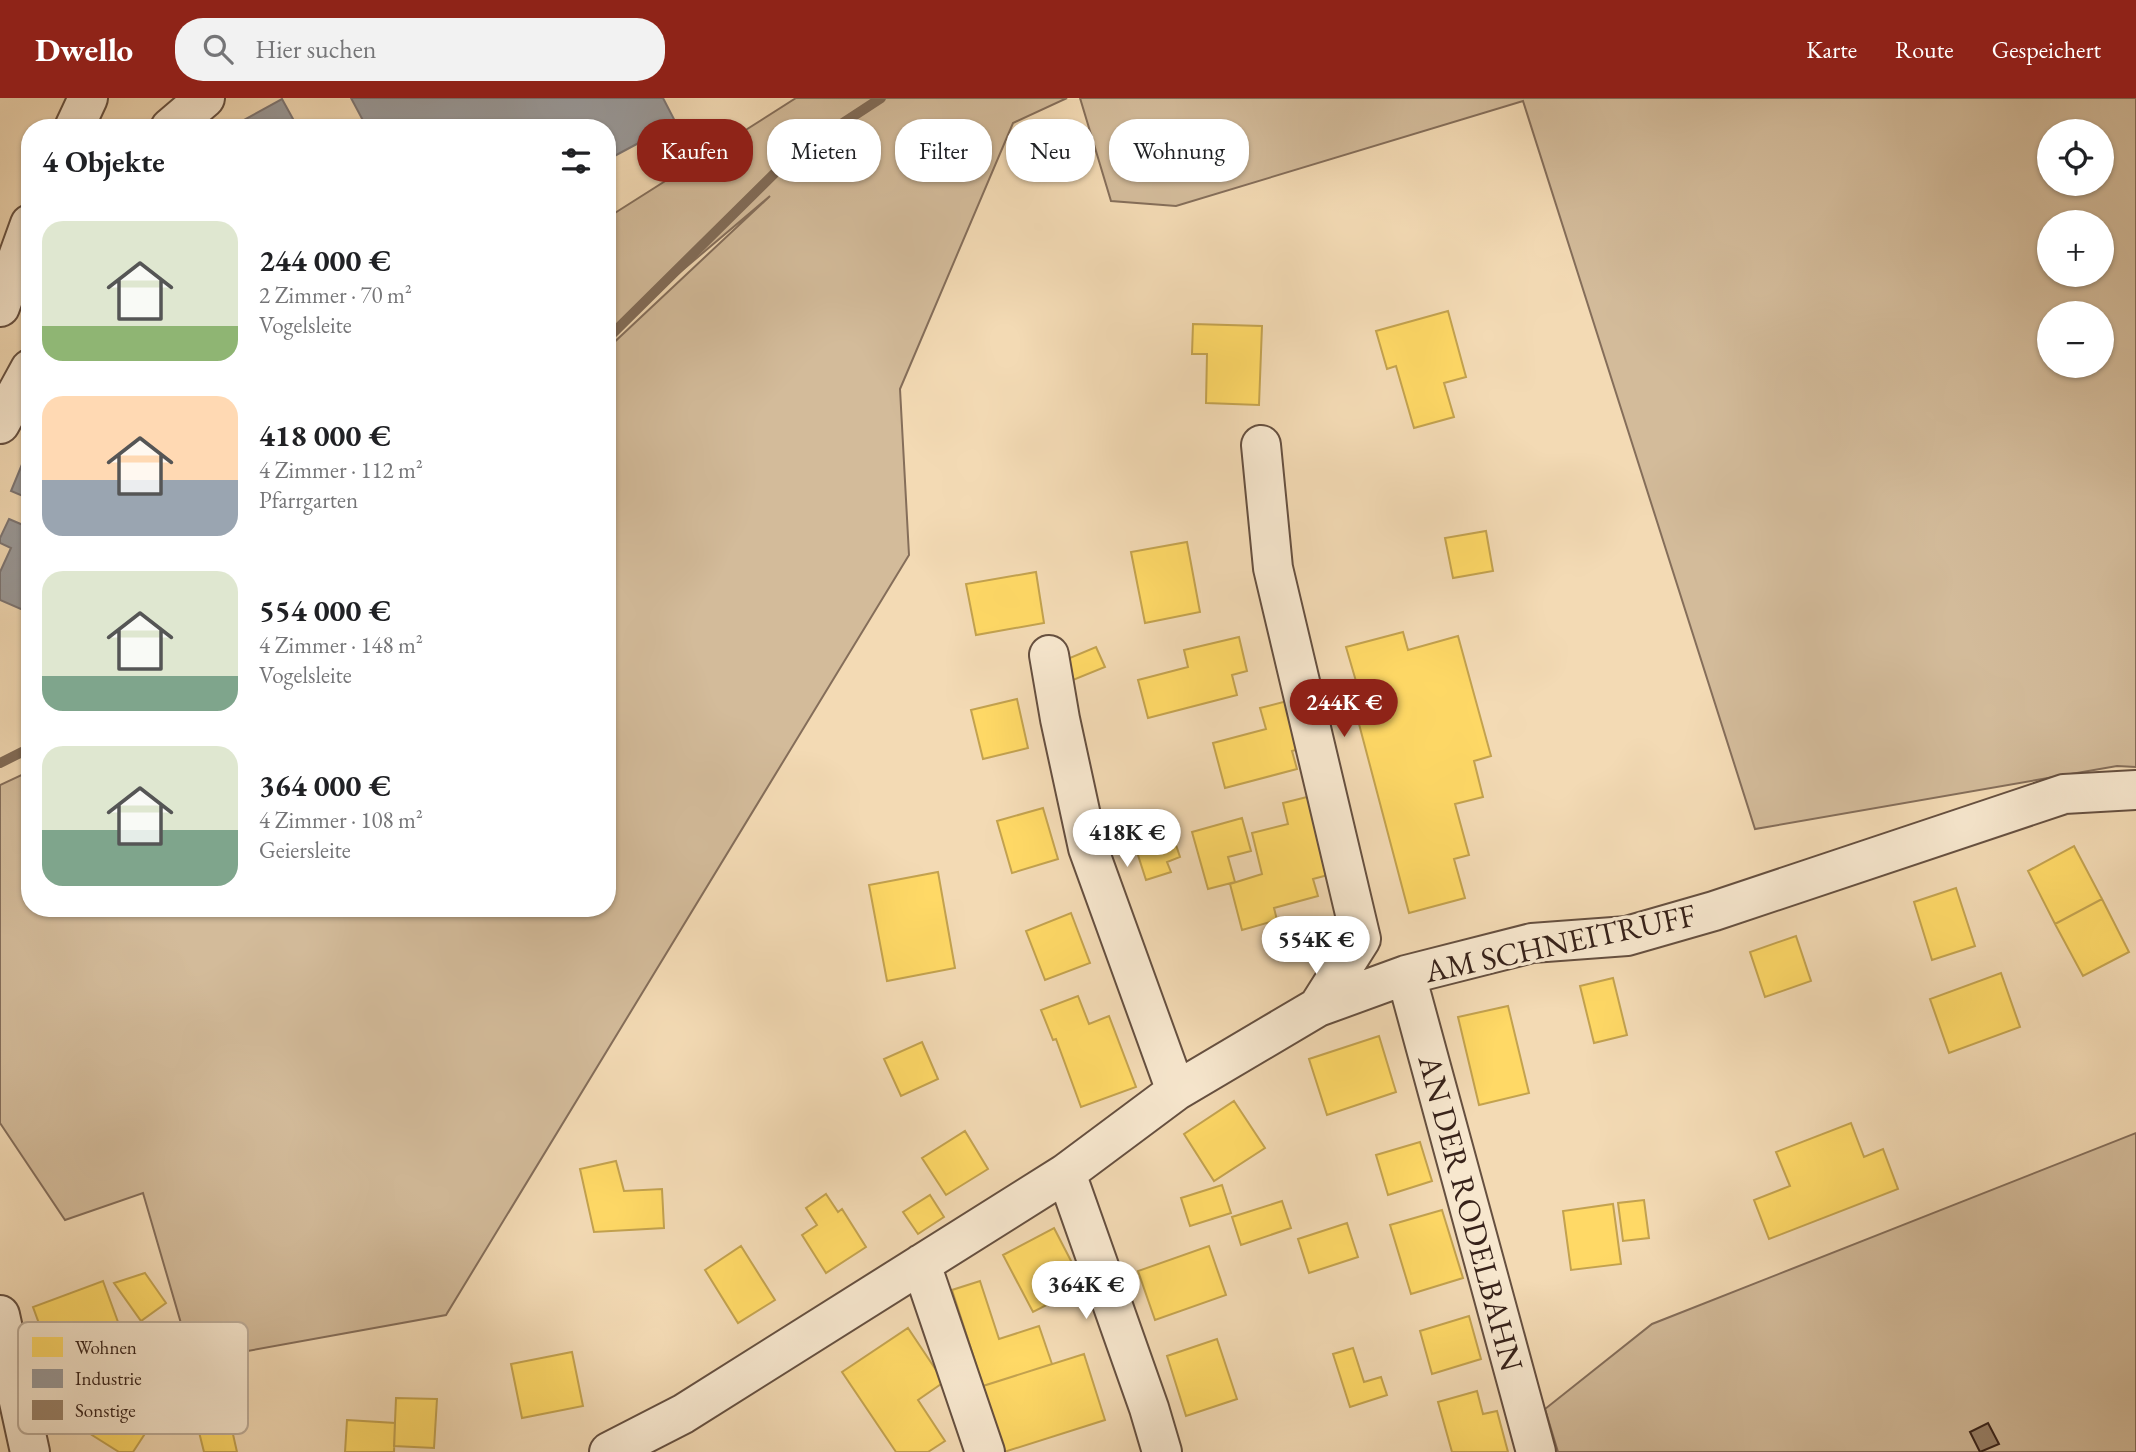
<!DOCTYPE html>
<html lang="de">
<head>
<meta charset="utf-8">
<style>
	:root { --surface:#fff; --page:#f2f2f2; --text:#202124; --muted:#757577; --accent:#8f2418 }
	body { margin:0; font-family:"EB Garamond",serif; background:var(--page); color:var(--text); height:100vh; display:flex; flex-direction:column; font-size:26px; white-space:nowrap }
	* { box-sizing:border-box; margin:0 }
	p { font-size:23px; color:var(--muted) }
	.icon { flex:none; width:38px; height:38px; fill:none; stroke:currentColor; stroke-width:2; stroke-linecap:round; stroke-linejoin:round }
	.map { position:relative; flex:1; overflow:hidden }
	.sheet { position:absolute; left:21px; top:21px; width:595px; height:798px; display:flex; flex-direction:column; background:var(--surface); border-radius:28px; box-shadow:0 2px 5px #0004 }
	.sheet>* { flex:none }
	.guide { position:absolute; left:637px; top:21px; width:665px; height:63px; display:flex; gap:14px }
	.buttons { position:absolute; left:2037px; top:21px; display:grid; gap:14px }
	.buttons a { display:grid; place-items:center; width:77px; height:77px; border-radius:50%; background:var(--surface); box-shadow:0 2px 5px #0004; font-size:35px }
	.price { position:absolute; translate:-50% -60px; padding:0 16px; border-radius:24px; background:#fff; color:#222; font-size:23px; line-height:46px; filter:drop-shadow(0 2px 4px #0008) }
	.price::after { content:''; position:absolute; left:50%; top:42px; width:21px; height:16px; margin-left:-10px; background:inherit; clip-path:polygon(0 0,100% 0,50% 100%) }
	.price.current { background:var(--accent); color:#fff }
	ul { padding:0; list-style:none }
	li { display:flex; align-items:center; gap:21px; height:175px; padding:0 21px }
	li span { display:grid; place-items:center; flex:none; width:196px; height:140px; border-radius:21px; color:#555 }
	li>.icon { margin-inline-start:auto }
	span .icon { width:84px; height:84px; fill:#fffc; stroke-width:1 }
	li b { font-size:30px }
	h2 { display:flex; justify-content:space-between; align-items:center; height:84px; padding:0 21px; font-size:30px }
	.tag { padding:0 24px; border-radius:28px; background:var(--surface); box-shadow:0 2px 5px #0004; font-size:24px; line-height:63px }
	.tag.current { background:var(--accent); color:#fff }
	header { display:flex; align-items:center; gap:42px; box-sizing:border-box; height:98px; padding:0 35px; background:var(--accent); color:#fff }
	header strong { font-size:33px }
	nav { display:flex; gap:38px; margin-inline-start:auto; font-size:24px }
	.search { width:490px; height:63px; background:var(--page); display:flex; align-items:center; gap:18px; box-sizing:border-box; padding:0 24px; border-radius:28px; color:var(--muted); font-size:26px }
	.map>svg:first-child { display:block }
	.green { fill:#d3bb9a; stroke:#856e5a; stroke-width:2; fill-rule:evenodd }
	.homes { fill:#ffd966; stroke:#c3a24f; stroke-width:2 }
	.industry { fill:#999; stroke:#7c7573; stroke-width:2 }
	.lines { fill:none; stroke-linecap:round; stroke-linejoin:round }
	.stream { stroke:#816b57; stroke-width:10 }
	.building { fill:#99826a; stroke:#37221a; stroke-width:2 }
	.minor-casing { stroke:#665040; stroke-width:42 }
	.minor { stroke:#f7e7ce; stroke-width:38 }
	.labels { text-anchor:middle; stroke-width:7; stroke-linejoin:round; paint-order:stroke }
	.street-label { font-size:32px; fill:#37221a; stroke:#f7e7ce }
	.key { fill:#f7e7ce; stroke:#bdac98; stroke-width:2 }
	.key-label { font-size:19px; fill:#37221a }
</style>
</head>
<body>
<header>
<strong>Dwello</strong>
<div class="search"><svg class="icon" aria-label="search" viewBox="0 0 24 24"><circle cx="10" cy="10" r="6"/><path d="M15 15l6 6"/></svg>Hier suchen</div>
<nav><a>Karte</a><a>Route</a><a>Gespeichert</a></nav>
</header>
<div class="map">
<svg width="2136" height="1354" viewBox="0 0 2136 1354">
	<rect width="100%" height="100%" fill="#f3dab4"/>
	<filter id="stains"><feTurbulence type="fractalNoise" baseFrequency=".00286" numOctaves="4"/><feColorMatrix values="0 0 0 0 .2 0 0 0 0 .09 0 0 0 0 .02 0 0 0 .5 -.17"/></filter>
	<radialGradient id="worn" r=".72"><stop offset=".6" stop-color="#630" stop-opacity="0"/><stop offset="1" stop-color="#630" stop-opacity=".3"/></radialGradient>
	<path class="green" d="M796,0H1067L1013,25L900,291L909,457L446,1217L192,1263L143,1095L65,1122L0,1025V687L30,673V810H607V251L770,98L607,236V120Z
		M1080,0H2136V669L2117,668L1755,731L1523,3L1176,108L1111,103ZM2049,33H2102V86H2049ZM2049,124H2102V177H2049ZM2049,215H2102V268H2049Z
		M2136,1035V1354H1558L1545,1311L1652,1226Z"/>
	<path class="homes" d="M1448,213L1466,279L1444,285L1454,319L1414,330L1396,268L1387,271L1376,233Z
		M1193,226L1262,228L1259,307L1206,305L1207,256H1192Z
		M1486,433L1493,473L1453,480L1445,440Z
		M1187,444L1200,514L1145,525L1131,454Z
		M1036,474L1044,525L976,537L966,486Z
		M1403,534L1408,552L1458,538L1491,658L1474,663L1483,699L1455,706L1469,757L1454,761L1465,800L1409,815L1350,592L1358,590L1346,549Z
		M1239,539L1247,573L1232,577L1237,597L1148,620L1138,582L1188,569L1184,552Z
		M1096,549L1105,569L1073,582L1065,562Z
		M1017,601L1028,650L983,661L971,612Z
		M1295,601L1308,649L1292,653L1297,671L1225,690L1213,645L1266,631L1260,610Z
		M1315,697L1328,777L1313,781L1318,798L1274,810L1277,822L1242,832L1230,786L1262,776L1252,735L1288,726L1283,705Z
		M1043,710L1058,761L1012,775L997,723Z
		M1242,720L1251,753L1228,759L1235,784L1208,791L1192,734Z
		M1167,723L1174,741L1137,754L1131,736Z
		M1174,741L1180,759L1167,764L1171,774L1146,782L1137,754Z
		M2074,748L2102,801L2055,826L2028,773Z
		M938,774L955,870L887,883L869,787Z
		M1956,790L1975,848L1932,862L1914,804Z
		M2102,801L2129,854L2083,878L2055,826Z
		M1071,815L1090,865L1045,882L1026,833Z
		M1796,838L1811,883L1765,899L1750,854Z
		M2001,875L2020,929L1949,955L1930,901Z
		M1613,880L1627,937L1594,945L1580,888Z
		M1078,898L1089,926L1109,918L1136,989L1081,1009L1056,941L1053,942L1041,912Z
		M1508,908L1529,995L1479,1007L1458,919Z
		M1379,938L1396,994L1327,1017L1309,961Z
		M922,944L938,981L901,998L884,961Z
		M1234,1003L1265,1050L1214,1083L1184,1036Z
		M1851,1025L1864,1059L1883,1051L1898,1091L1769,1141L1754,1102L1790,1088L1776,1054Z
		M965,1033L988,1071L946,1097L922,1060Z
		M1420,1044L1432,1083L1388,1097L1376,1057Z
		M616,1063L624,1093L662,1091L664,1130L594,1134L580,1071Z
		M1222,1087L1231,1115L1190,1128L1181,1100Z
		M826,1096L838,1114L842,1111L866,1149L826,1175L802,1137L817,1127L806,1110Z
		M930,1097L944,1119L918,1136L903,1114Z
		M1644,1102L1649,1140L1623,1143L1618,1105Z
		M1282,1103L1291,1130L1241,1147L1232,1119Z
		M1613,1106L1621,1166L1571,1172L1563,1113Z
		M1442,1112L1463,1180L1411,1196L1390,1127Z
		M1347,1125L1358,1159L1309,1175L1298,1141Z
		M1054,1130L1084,1188L1033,1214L1003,1157Z
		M741,1148L775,1202L738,1225L705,1172Z
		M1209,1148L1226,1197L1155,1222L1138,1173Z
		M145,1175L166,1205L141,1223L114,1185Z
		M103,1183L122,1235L52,1261L33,1209Z
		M980,1183L999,1241L1039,1228L1052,1266L983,1288L952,1192Z
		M1469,1218L1481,1261L1432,1276L1420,1233Z
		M908,1230L944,1284L918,1302L945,1343L928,1354H896L842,1274Z
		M1217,1241L1237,1301L1186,1318L1167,1258Z
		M1353,1250L1364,1284L1381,1279L1387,1297L1350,1309L1333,1256Z
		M572,1254L583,1308L522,1320L511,1266Z
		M1084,1256L1105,1322L1004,1354L983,1288Z
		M99,1290L131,1309L141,1293L163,1308L133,1354H119L76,1327Z
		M1477,1293L1483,1316L1497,1313L1508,1354H1452L1438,1304Z
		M396,1300L437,1301L434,1350L394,1348Z
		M347,1322L395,1325L394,1354H345Z
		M230,1323L237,1354H204L198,1330Z"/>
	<path class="industry" d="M351,0H663L676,25L607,62V30H367Z
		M282,1L298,30H234L233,28Z
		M30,347V401L11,393Z
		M9,421L30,430V515L0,502V474L11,450L0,445V440Z"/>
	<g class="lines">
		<path class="stream" d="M607,241L791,59L881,0
			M0,665L30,650"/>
	</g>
	<path class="building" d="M1988,1325L1999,1346L1980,1354L1970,1334Z"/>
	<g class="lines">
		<defs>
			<path id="minor" d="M74,30L88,0
				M170,30L205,0
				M0,209L30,126
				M0,326L30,271
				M1261,347L1273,470L1361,841L1318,909
				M1049,557L1060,621L1088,750L1176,993
				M1406,877L1536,1354
				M1066,1075L1149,1310L1162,1354
				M921,1166L985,1354
				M0,1217L30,1354
				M609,1354L683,1316L1066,1075L1176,993L1318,909L1406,877L1532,845L1627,838L1714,813L2064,696L2136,692"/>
		</defs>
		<use href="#minor" class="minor-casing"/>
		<use href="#minor" class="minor"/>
	</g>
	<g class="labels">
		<g class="street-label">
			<text transform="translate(1560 845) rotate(-12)" y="11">AM SCHNEITRUFF</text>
			<text transform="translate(1471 1115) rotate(75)" y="11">AN DER RODELBAHN</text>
		</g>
	</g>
	<rect x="18" y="1224" width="230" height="112" rx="10" class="key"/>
	<rect x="32" y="1239" width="31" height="20" fill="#ffd966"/>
	<rect x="32" y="1271" width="31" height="19" fill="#999"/>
	<rect x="32" y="1302" width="31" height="20" fill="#99826a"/>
	<g class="key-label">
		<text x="75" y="1256">Wohnen</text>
		<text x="75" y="1287">Industrie</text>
		<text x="75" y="1319">Sonstige</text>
	</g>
	<rect width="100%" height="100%" filter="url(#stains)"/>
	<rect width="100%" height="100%" fill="url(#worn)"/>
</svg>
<div class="buttons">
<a><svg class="icon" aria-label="locate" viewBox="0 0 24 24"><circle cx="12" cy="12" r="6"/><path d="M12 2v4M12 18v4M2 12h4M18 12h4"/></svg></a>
<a>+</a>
<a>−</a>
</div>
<b class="price current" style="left:1344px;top:641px">244K €</b>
<b class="price" style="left:1127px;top:771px">418K €</b>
<b class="price" style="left:1316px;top:878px">554K €</b>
<b class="price" style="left:1086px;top:1223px">364K €</b>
<div class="guide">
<a class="tag current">Kaufen</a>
<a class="tag">Mieten</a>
<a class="tag">Filter</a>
<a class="tag">Neu</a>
<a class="tag">Wohnung</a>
</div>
<section class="sheet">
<h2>4 Objekte<svg class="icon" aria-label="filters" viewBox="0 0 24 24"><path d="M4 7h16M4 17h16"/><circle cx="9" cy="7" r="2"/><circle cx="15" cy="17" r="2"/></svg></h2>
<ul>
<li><span style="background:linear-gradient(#dfe7d0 75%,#8fb573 0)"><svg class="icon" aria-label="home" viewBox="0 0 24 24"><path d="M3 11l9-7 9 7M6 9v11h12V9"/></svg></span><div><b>244 000 €</b><p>2 Zimmer · 70 m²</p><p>Vogelsleite</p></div></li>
<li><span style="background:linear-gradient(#ffd9b3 60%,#9aa5b1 0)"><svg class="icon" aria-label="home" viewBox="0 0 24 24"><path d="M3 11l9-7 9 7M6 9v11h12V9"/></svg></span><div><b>418 000 €</b><p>4 Zimmer · 112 m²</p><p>Pfarrgarten</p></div></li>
<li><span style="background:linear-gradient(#dfe7d0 75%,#7fa58c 0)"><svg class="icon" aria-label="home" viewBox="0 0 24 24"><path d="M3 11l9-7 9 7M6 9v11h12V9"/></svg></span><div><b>554 000 €</b><p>4 Zimmer · 148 m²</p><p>Vogelsleite</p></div></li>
<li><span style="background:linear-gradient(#dfe7d0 60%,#7fa58c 0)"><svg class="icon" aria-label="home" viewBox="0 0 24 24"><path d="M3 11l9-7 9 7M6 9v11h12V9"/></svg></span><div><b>364 000 €</b><p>4 Zimmer · 108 m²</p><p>Geiersleite</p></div></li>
</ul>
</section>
</div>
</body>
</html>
